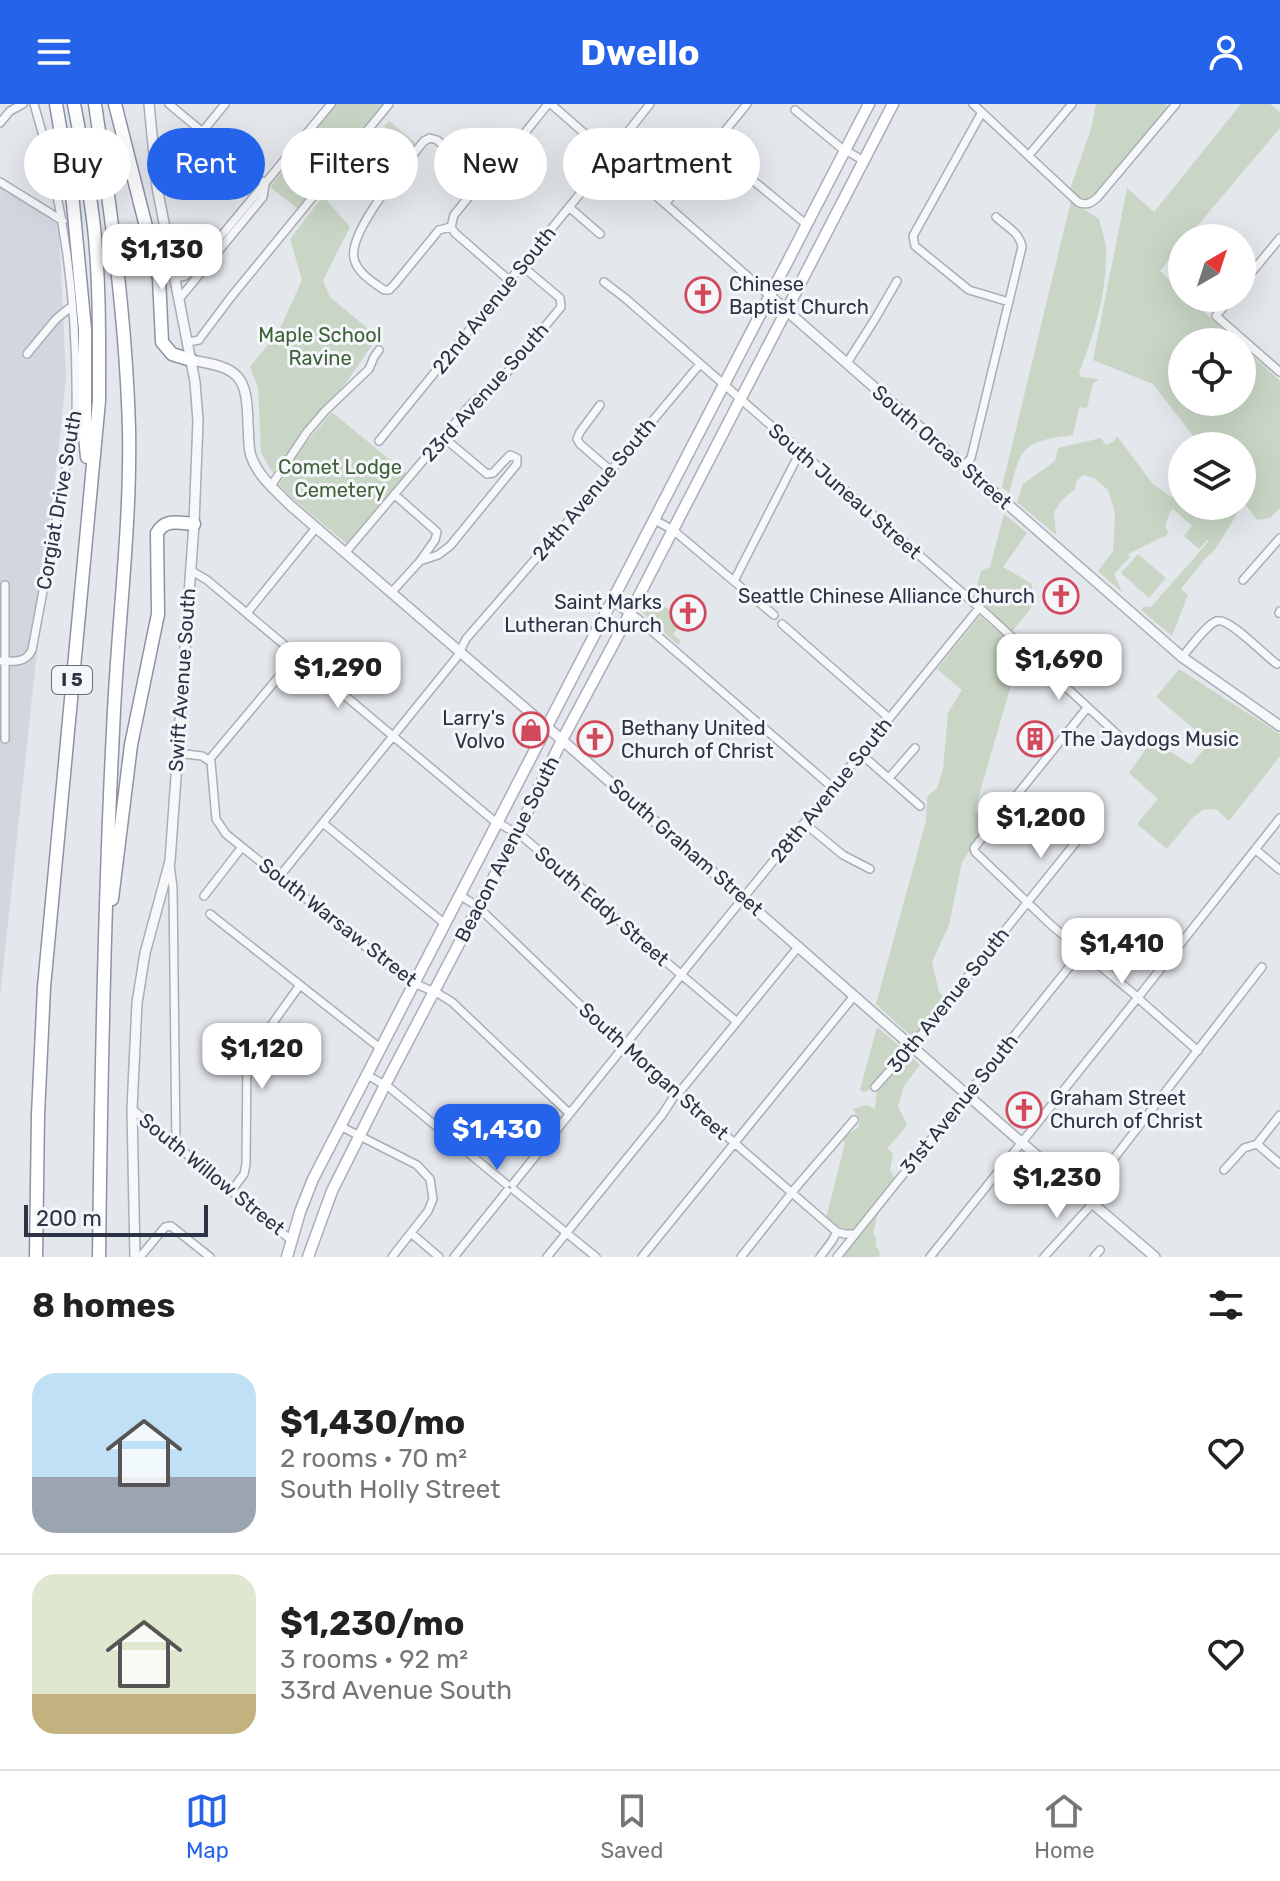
<!DOCTYPE html>
<html lang="en">
<head>
<meta charset="utf-8">
<style>
	:root { --surface:#fff; --page:#f6f6f6; --text:#222; --muted:#767676; --line:#e0e0e0; --accent:#2563eb }
	body { margin:0; font-family:Rubik,sans-serif; background:var(--page); color:var(--text); height:100vh; display:flex; flex-direction:column; font-size:30px; white-space:nowrap }
	* { box-sizing:border-box; margin:0 }
	p { font-size:26px; color:var(--muted) }
	.icon { flex:none; width:44px; height:44px; fill:none; stroke:currentColor; stroke-width:2; stroke-linecap:round; stroke-linejoin:round }
	.map { position:relative; height:1153px; overflow:hidden }
	.drawer { display:flex; flex-direction:column; background:var(--surface); flex:1 }
	.drawer>* { flex:none }
	.top-card { position:absolute; left:24px; top:24px; width:800px; height:72px; display:flex; gap:16px }
	.needle { width:52px; rotate:39deg }
	.buttons { position:absolute; left:1168px; top:120px; display:grid; gap:16px }
	.buttons a { display:grid; place-items:center; width:88px; height:88px; border-radius:50%; background:var(--surface); box-shadow:0 8px 32px #0002; font-size:40px }
	.scale { position:absolute; left:24px; bottom:20px; width:184px; box-sizing:border-box; padding-left:8px; border:4px solid #2b3445; border-top:0; font-size:22px; line-height:28px; white-space:nowrap; color:#2b3445; -webkit-text-stroke:6px #f4f6f9; paint-order:stroke }
	.price { position:absolute; translate:-50% -68px; padding:0 18px; border-radius:16px; background:#fff; color:#222; font-size:26px; line-height:52px; filter:drop-shadow(0 2px 4px #0008) }
	.price::after { content:''; position:absolute; left:50%; top:48px; width:24px; height:18px; margin-left:-12px; background:inherit; clip-path:polygon(0 0,100% 0,50% 100%) }
	.price.active { background:var(--accent); color:#fff }
	ul { padding:0; list-style:none }
	li { display:flex; align-items:center; gap:24px; height:200px; padding:0 32px }
	li+li { border-top:2px solid var(--line) }
	li span { display:grid; place-items:center; flex:none; width:224px; height:160px; border-radius:24px; color:#555 }
	li>.icon { margin-inline-start:auto }
	span .icon { width:96px; height:96px; fill:#fffc; stroke-width:1 }
	li b { font-size:34px }
	h2 { display:flex; justify-content:space-between; align-items:center; height:96px; padding:0 32px; font-size:34px }
	.tag { padding:0 28px; border-radius:36px; background:var(--surface); box-shadow:0 8px 32px #0002; font-size:28px; line-height:72px }
	.tag.active { background:var(--accent); color:#fff }
	header { display:flex; justify-content:space-between; align-items:center; height:104px; padding:0 32px; background:var(--accent); color:#fff; font-size:36px; font-weight:700 }
	.tab-bar { display:flex; justify-content:space-around; align-items:center; height:112px; border-top:2px solid var(--line); background:var(--surface); font-size:22px; color:var(--muted) }
	.tab-bar a { display:grid; justify-items:center; gap:4px }
	.tab-bar .active { color:var(--accent) }
	.map>svg:first-child { display:block }
	.built { fill:#d2d6de }
	.green { fill:#c9d6c5 }
	.lines { fill:none; stroke-linecap:round; stroke-linejoin:round }
	.minor-casing { stroke:#a9aeb7; stroke-width:10 }
	.tertiary-casing { stroke:#a9aeb7; stroke-width:12 }
	.secondary-casing { stroke:#a9aeb7; stroke-width:13 }
	.motorway-casing { stroke:#8b94a3; stroke-width:15 }
	.minor { stroke:#f7f8fa; stroke-width:7 }
	.tertiary { stroke:#f7f8fa; stroke-width:9 }
	.secondary { stroke:#fff; stroke-width:10 }
	.motorway { stroke:#fff; stroke-width:12 }
	.labels { text-anchor:middle; stroke-width:6; stroke-linejoin:round; paint-order:stroke }
	.shield { fill:#f4f6f9; stroke:#676e7b; stroke-width:2 }
	.shield-label { font-size:18px; font-weight:bold; fill:#2b3445 }
	.poi-label { font-size:20px; fill:#2b3445; stroke:#f4f6f9; text-anchor:start }
	.street-label { font-size:20px; fill:#2b3445; stroke:#f4f6f9 }
	.park-label { font-size:20px; fill:#3f6138; stroke:#f4f6f9 }
</style>
</head>
<body>
<header><svg class="icon" aria-label="menu" viewBox="0 0 24 24"><path d="M4 6h16M4 12h16M4 18h16"/></svg>Dwello<svg class="icon" aria-label="person" viewBox="0 0 24 24"><circle cx="12" cy="8" r="4"/><path d="M4 21q1-7 8-7t8 7"/></svg></header>
<div class="map">
<svg width="1280" height="1153" viewBox="0 0 1280 1153">
	<rect width="100%" height="100%" fill="#e4e7ec"/>
	<path class="built" d="M0,82L59,121L66,275L0,893Z"/>
	<path class="green" d="M336,0H383L339,54L312,31Z
		M1096,0H1165L1169,3L1089,97H1079L1069,88L1091,25Z
		M1241,0H1270L1280,8V24L1187,134H1182V140L1160,167L1182,188V194H1189L1237,238H1182V298H1242V242L1280,277V404L1270,414L1257,416L1244,399L1242,401V342H1201L1153,280L1093,256L1127,84L1154,108Z
		M389,17L417,40L413,45L384,22Z
		M298,48L326,71L298,105L270,83Z
		M323,92L350,123L323,177L330,193L378,233L345,280L306,322L273,369L261,349L258,284L250,263L279,227L302,176L290,135Z
		M1071,97L1099,115C1101,125 1106,136 1106,146C1107,189 1094,230 1079,269L1081,273L1100,275L1093,279L1087,304L1079,303L1073,331C1056,334 1031,334 1021,352C1015,363 1013,377 1009,389L1002,383Z
		M332,308L407,370L347,440L293,395L279,381L300,346Z
		M1117,332L1152,379L1171,393L1182,390V402H1242L1214,447L1205,455L1181,485L1188,491L1172,532L1141,506L1144,502L1151,503L1209,437L1207,436L1199,445L1184,432L1192,422L1173,405L1170,408L1165,422L1169,430L1128,450L1130,453L1114,470L1122,488L1098,467L1113,447L1115,409L1108,386L1094,374L1083,371L1076,378L1075,385L1062,396L1054,408L1056,431L1017,398L1023,380L1055,357L1058,344L1101,334L1106,341L1114,337Z
		M1004,410L1027,429L1003,463L1032,480L1031,504L1011,529L973,496L981,467L990,463Z
		M1138,450L1166,474L1149,494L1121,469Z
		M650,496L654,497L657,501L670,505L684,516L673,530L681,537L678,541L640,506L646,498Z
		M980,512L1021,547L975,705L986,722L962,758L949,821L932,858L939,888L945,894L913,934L876,900L926,717L927,693L937,684L943,665L948,609L962,586L937,565Z
		M1179,565L1280,630V652L1229,717L1216,705L1203,706L1193,713L1167,745L1137,720L1158,695L1129,669L1152,636L1191,661L1210,638L1156,593Z
		M877,923L903,945L869,986L863,988L860,986Z
		M909,951L920,961L904,982L898,1002L907,1021L887,1045L893,1049L890,1066L895,1075L855,1125C842,1127 836,1122 826,1114L845,1039L843,1035L858,1023L860,1016L853,1005L867,1001L875,1005L877,985Z
		M878,1107L873,1130L876,1134V1143L879,1146L880,1151L878,1153H841Z"/>
	<g class="lines">
		<defs>
			<path id="minor" d="M169,0L265,80
				M551,0L608,50
				M973,0L1078,98C1086,102 1091,99 1097,94L1176,0
				M795,6L840,43L864,57
				M982,8L913,132L915,142L969,186L1009,198
				M0,19L10,7L23,0
				M430,34L437,36L479,73L480,79L454,111L451,123L439,126L394,181L389,186H384C373,178 356,168 354,154C348,127 407,59 424,37Z
				M611,49L650,0
				M1029,51L1072,0
				M613,54L770,192
				M504,55L548,0
				M744,69L807,121
				M156,74L167,71L225,0
				M0,78L63,117
				M665,100L747,0
				M569,103L600,130
				M451,123L455,129L510,177
				M176,174L185,172L192,167L331,0
				M604,178L625,194L990,513L1119,632
				M1242,180L1280,134
				M180,194L263,93L265,80
				M1231,194L1216,212L1280,268
				M188,238L199,236L201,233L231,193L389,0
				M27,250L56,215L72,202
				M847,259L875,215L897,177
				M600,301L580,328L577,335L580,340L610,366
				M379,337L609,54
				M964,362L971,354L1022,143C1020,129 1006,122 996,113
				M271,382L307,328L325,307L369,265L374,253L379,246
				M395,391L437,428L435,436L420,457
				M653,415L673,426L774,511
				M345,449L443,333L472,299L504,272L561,203L560,194L522,162
				M190,466L207,476L493,716L523,733L678,868
				M1243,476L1280,434
				M734,477L800,348
				M391,489L420,457L438,451L450,442L517,360V354L510,351L493,369L487,370L443,333
				M611,497L637,514L832,683
				M247,509L315,425
				M1279,509L1280,507
				M782,520L889,614
				M1182,553C1189,545 1208,519 1217,517C1229,513 1265,552 1277,560
				M0,557C13,557 25,560 32,546L76,311C78,206 65,101 34,0
				M1087,604L974,744L975,748L1051,821L1135,891
				M5,635V481
				M177,649L202,652L211,658L216,715L226,730L407,876L439,890L452,898L569,1009
				M860,649L920,702
				M209,656L297,551
				M889,674L915,644
				M323,719L445,820
				M804,719L843,751L870,765
				M1256,746L1280,766
				M170,760L173,784L176,1041
				M279,773L457,553L466,535L583,400L700,260
				M204,792L242,743
				M461,792L477,802L623,942L837,1128L845,1130H854
				M210,810L380,944
				M683,868L979,504
				M684,873L737,918
				M1140,891L1280,714
				M1140,896L1198,947
				M367,971L390,984L506,1080
				M875,983L912,942L1080,733
				M132,1005L291,1136
				M340,1022L417,1061L430,1075L433,1095L428,1107L392,1153
				M1257,1040L1280,1060
				M1224,1066L1244,1044L1257,1040L1280,1011
				M513,1080L679,874
				M232,1086L244,1070L246,1060L247,955L300,881
				M514,1086L596,1153
				M1084,1093L1262,863
				M411,1129L439,1153
				M140,1153L165,1123L171,1122L210,1153
				M454,1153L507,1087
				M547,1153L662,1011L673,994L682,985L799,842
				M642,1153L854,892
				M741,1153L798,1081L854,1016
				M820,1153L832,1137L837,1128
				M837,1153L1082,847
				M930,1153L1135,897
				M1044,1153L1092,1100
				M1094,1153L1100,1146"/>
			<path id="tertiary" d="M770,192L1182,553L1280,622
				M191,256C240,264 247,271 248,321C249,331 248,342 251,352C258,372 275,386 290,401L562,636L1021,1038L1155,1153
				M135,1153L132,1005L137,899L145,849L170,757L194,420L198,317L195,278L157,83L149,0"/>
			<path id="secondary" d="M287,1153L300,1108L313,1075L869,0
				M308,1153L332,1087L385,981L517,729L562,636L630,509L893,0"/>
			<path id="motorway" d="M56,0L73,99L85,226V332L87,353
				M95,0C111,108 126,215 129,325C131,425 117,526 113,627C104,802 101,977 99,1153
				M115,0L159,174L162,238L172,250L191,256
				M112,795L131,641L158,510L157,429C165,414 180,419 194,420
				M36,1153L38,1011L44,883L99,297C99,239 100,181 94,123C89,82 82,41 74,0"/>
		</defs>
		<use href="#minor" class="minor-casing"/>
		<use href="#tertiary" class="tertiary-casing"/>
		<use href="#secondary" class="secondary-casing"/>
		<use href="#motorway" class="motorway-casing"/>
		<use href="#minor" class="minor"/>
		<use href="#tertiary" class="tertiary"/>
		<use href="#secondary" class="secondary"/>
		<use href="#motorway" class="motorway"/>
	</g>
	<defs>
		<symbol id="church-ring" viewBox="-11 -11 22 22"><circle r="9.5" fill="#f4f6f9" stroke="#d1495b" stroke-width="1.5"/><path d="M-1.2-6h2.4v3.5h3.3v2.4h-3.3V6h-2.4V-.1h-3.3v-2.4h3.3Z" fill="#d1495b"/></symbol>
		<symbol id="shop-ring" viewBox="-11 -11 22 22"><circle r="9.5" fill="#f4f6f9" stroke="#d1495b" stroke-width="1.5"/><path d="M-5-2.5h2.3a2.7 3.5 0 0 1 5.4 0H5L5.5 6h-11ZM-1.5-2.5h3a1.5 2.3 0 0 0-3 0Z" fill="#d1495b"/></symbol>
		<symbol id="building-ring" viewBox="-11 -11 22 22"><circle r="9.5" fill="#f4f6f9" stroke="#d1495b" stroke-width="1.5"/><path d="M-4-6H4V6H1V3H-1V6H-4ZM-2.5-4.3h1.7v1.8h-1.7ZM.8-4.3h1.7v1.8H.8ZM-2.5-1h1.7V.8h-1.7ZM.8-1h1.7V.8H.8Z" fill="#d1495b"/></symbol>
	</defs>
	<g fill-rule="evenodd">
		<use href="#church-ring" x="683" y="171" width="40" height="40"/>
		<use href="#church-ring" x="1041" y="472" width="40" height="40"/>
		<use href="#church-ring" x="668" y="489" width="40" height="40"/>
		<use href="#shop-ring" x="511" y="606" width="40" height="40"/>
		<use href="#church-ring" x="575" y="615" width="40" height="40"/>
		<use href="#building-ring" x="1015" y="615" width="40" height="40"/>
		<use href="#church-ring" x="1004" y="986" width="40" height="40"/>
	</g>
	<g class="labels">
		<rect class="shield" x="52" y="562" width="40" height="28" rx="6"/>
		<g class="shield-label">
			<text x="72" y="582">I 5</text>
		</g>
		<g class="poi-label">
			<text x="729" y="187">Chinese<tspan x="729" dy="23">Baptist Church</tspan></text>
			<text x="1035" y="499" text-anchor="end">Seattle Chinese Alliance Church</text>
			<text x="662" y="505" text-anchor="end">Saint Marks<tspan x="662" dy="23">Lutheran Church</tspan></text>
			<text x="505" y="621" text-anchor="end">Larry's<tspan x="505" dy="23">Volvo</tspan></text>
			<text x="621" y="631">Bethany United<tspan x="621" dy="23">Church of Christ</tspan></text>
			<text x="1061" y="642">The Jaydogs Music</text>
			<text x="1050" y="1001">Graham Street<tspan x="1050" dy="23">Church of Christ</tspan></text>
		</g>
		<g class="street-label">
			<text transform="translate(494 196) rotate(-51)" y="7">22nd Avenue South</text>
			<text transform="translate(485 288) rotate(-48)" y="7">23rd Avenue South</text>
			<text transform="translate(942 343) rotate(41)" y="7">South Orcas Street</text>
			<text transform="translate(594 385) rotate(-50)" y="7">24th Avenue South</text>
			<text transform="translate(845 387) rotate(41)" y="7">South Juneau Street</text>
			<text transform="translate(59 396) rotate(-80)" y="7">Corgiat Drive South</text>
			<text transform="translate(182 576) rotate(-86)" y="7">Swift Avenue South</text>
			<text transform="translate(831 686) rotate(-51)" y="7">28th Avenue South</text>
			<text transform="translate(686 743) rotate(41)" y="7">South Graham Street</text>
			<text transform="translate(507 745) rotate(-63)" y="7">Beacon Avenue South</text>
			<text transform="translate(602 802) rotate(41)" y="7">South Eddy Street</text>
			<text transform="translate(338 818) rotate(38)" y="7">South Warsaw Street</text>
			<text transform="translate(948 896) rotate(-51)" y="7">30th Avenue South</text>
			<text transform="translate(654 967) rotate(42)" y="7">South Morgan Street</text>
			<text transform="translate(959 1000) rotate(-51)" y="7">31st Avenue South</text>
			<text transform="translate(212 1070) rotate(39)" y="7">South Willow Street</text>
		</g>
		<g class="park-label">
			<text x="320" y="238">Maple School<tspan x="320" dy="23">Ravine</tspan></text>
			<text x="340" y="370">Comet Lodge<tspan x="340" dy="23">Cemetery</tspan></text>
		</g>
	</g>
</svg>
<div class="buttons">
<a><svg class="needle" viewBox="-14 -14 28 28"><path d="M0-13l5 13h-10z" fill="#e53935"/><path d="M0 13l5-13h-10z" fill="#767676"/></svg></a>
<a><svg class="icon" aria-label="locate" viewBox="0 0 24 24"><circle cx="12" cy="12" r="6"/><path d="M12 2v4M12 18v4M2 12h4M18 12h4"/></svg></a>
<a><svg class="icon" aria-label="layers" viewBox="0 0 24 24"><path d="M12 4l9 5-9 5-9-5zM3 14l9 5 9-5"/></svg></a>
</div>
<div class="scale">200 m</div>
<b class="price" style="left:162px;top:188px">$1,130</b>
<b class="price" style="left:1059px;top:598px">$1,690</b>
<b class="price" style="left:338px;top:606px">$1,290</b>
<b class="price" style="left:1041px;top:756px">$1,200</b>
<b class="price" style="left:1122px;top:882px">$1,410</b>
<b class="price" style="left:262px;top:987px">$1,120</b>
<b class="price active" style="left:497px;top:1068px">$1,430</b>
<b class="price" style="left:1057px;top:1116px">$1,230</b>
<div class="top-card">
<a class="tag">Buy</a>
<a class="tag active">Rent</a>
<a class="tag">Filters</a>
<a class="tag">New</a>
<a class="tag">Apartment</a>
</div>
</div>
<section class="drawer">
<h2>8 homes<svg class="icon" aria-label="filters" viewBox="0 0 24 24"><path d="M4 7h16M4 17h16"/><circle cx="9" cy="7" r="2"/><circle cx="15" cy="17" r="2"/></svg></h2>
<ul>
<li><span style="background:linear-gradient(#bfe0f5 65%,#9aa5b1 0)"><svg class="icon" aria-label="home" viewBox="0 0 24 24"><path d="M3 11l9-7 9 7M6 9v11h12V9"/></svg></span><div><b>$1,430/mo</b><p>2 rooms · 70 m²</p><p>South Holly Street</p></div><svg class="icon" aria-label="heart" viewBox="0 0 24 24"><path d="M12 20l-8-8c-3-5 5-10 8-4 3-6 11-1 8 4z"/></svg></li>
<li><span style="background:linear-gradient(#dfe7d0 75%,#c2b280 0)"><svg class="icon" aria-label="home" viewBox="0 0 24 24"><path d="M3 11l9-7 9 7M6 9v11h12V9"/></svg></span><div><b>$1,230/mo</b><p>3 rooms · 92 m²</p><p>33rd Avenue South</p></div><svg class="icon" aria-label="heart" viewBox="0 0 24 24"><path d="M12 20l-8-8c-3-5 5-10 8-4 3-6 11-1 8 4z"/></svg></li>
</ul>
</section>
<nav class="tab-bar">
<a class="active"><svg class="icon" aria-label="map" viewBox="0 0 24 24"><path d="M3 6l6-2 6 2 6-2v14l-6 2-6-2-6 2zM9 4v14M15 6v14"/></svg>Map</a>
<a><svg class="icon" aria-label="saved" viewBox="0 0 24 24"><path d="M7 4h10v16l-5-4-5 4z"/></svg>Saved</a>
<a><svg class="icon" aria-label="home" viewBox="0 0 24 24"><path d="M3 11l9-7 9 7M6 9v11h12V9"/></svg>Home</a>
</nav>
</body>
</html>
